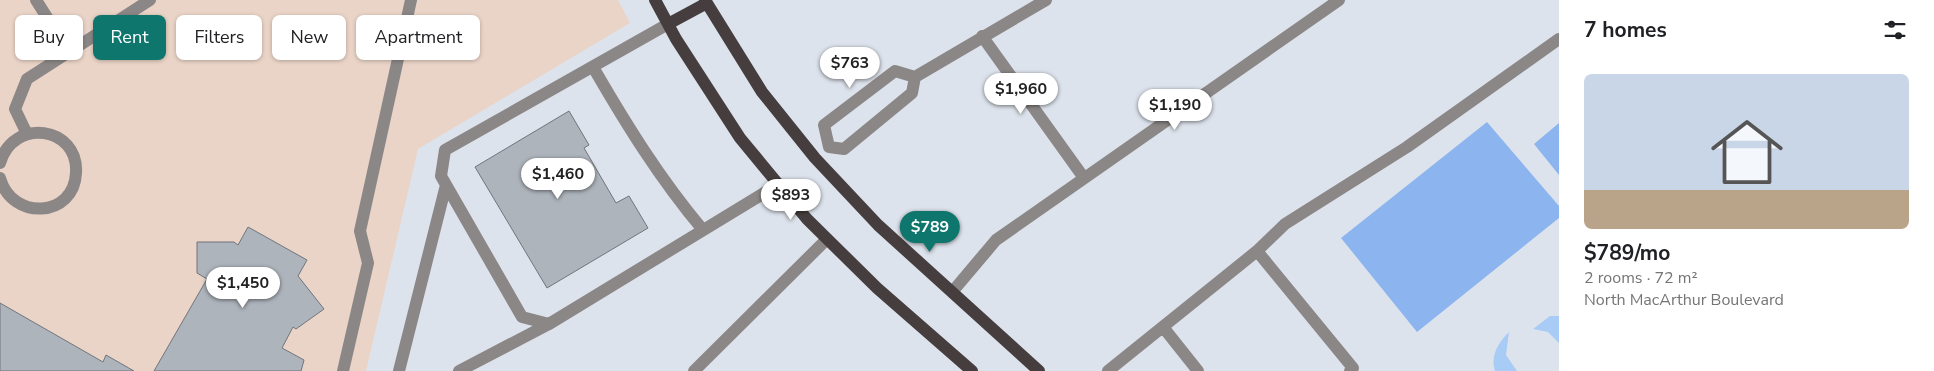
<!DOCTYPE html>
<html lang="en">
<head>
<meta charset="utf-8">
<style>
	:root { --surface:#fff; --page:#f2f2f2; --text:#202124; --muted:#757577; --accent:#0f766e }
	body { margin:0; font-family:"Nunito Sans",sans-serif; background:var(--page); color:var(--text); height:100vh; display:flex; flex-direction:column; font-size:19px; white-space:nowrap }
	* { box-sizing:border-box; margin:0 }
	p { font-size:16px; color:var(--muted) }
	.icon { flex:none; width:28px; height:28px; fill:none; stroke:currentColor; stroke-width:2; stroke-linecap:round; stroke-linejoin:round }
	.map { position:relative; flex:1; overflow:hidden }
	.side { display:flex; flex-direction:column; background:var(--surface); width:375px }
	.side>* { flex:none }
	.hud { position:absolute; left:15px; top:15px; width:475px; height:45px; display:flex; gap:10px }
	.price { position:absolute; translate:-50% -42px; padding:0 11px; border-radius:18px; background:#fff; color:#222; font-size:16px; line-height:32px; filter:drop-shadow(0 1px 2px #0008) }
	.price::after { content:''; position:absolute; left:50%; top:30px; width:15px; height:11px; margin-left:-8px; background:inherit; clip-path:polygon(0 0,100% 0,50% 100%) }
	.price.on { background:var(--accent); color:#fff }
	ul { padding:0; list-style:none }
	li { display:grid; align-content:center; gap:10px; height:265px; padding:0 25px }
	li span { display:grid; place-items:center; height:155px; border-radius:8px; color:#555 }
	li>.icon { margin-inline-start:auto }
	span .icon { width:90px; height:90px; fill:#fffc; stroke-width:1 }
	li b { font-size:21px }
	h2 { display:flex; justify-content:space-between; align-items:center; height:60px; padding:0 25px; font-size:21px }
	.tag { padding:0 18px; border-radius:8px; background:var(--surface); box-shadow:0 1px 4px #0004; font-size:18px; line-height:45px }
	.tag.on { background:var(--accent); color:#fff }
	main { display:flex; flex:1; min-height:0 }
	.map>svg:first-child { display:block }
	.education { fill:#ead4c7 }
	.green { fill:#8cb4ef }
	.water { fill:#a8ccf5 }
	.building { fill:#aeb4bc; stroke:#70757d }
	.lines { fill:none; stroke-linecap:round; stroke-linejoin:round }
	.minor { stroke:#8c8787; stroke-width:12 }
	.major { stroke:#463e3e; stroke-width:12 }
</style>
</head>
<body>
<main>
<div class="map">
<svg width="1559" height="371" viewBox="0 0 1559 371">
	<rect width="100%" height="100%" fill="#dde3ec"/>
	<path class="education" d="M0,0H618L630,23L418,149L366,371H0Z"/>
	<path class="green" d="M1487,122L1559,206V218L1417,332L1341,238Z
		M1559,123V175L1534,144Z"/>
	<path class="water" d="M1550,316H1559V343L1548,332L1533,329Z
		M1509,332L1506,355L1517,371H1495C1490,356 1498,343 1509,332Z"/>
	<path class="building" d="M569,111L589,145L584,148L616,203L629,196L648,228L547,288L475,167Z
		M248,227L307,260L298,276L324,309L296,329L293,327L282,348L304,360L301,371H154L207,279L197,273V242H234L238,245Z
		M0,303L103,362L106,355L134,371H0Z"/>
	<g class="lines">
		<path class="minor" d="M36,0L69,52
			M668,24L445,150L441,176L522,317L549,324L779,184
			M982,36L1084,178
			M593,67C626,124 660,179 703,230
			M27,134L15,109L27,79L150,0
			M829,147L824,125L895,71L915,77L1046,0
			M829,147L844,149L912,93L915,77
			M0,163C13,117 79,126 76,173C74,218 12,221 0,178
			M1257,251L1285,224L1407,147L1559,39
			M953,291L996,240L1339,0
			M1163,327L1198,371
			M343,371L368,263L360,231L411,0
			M399,371L446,185
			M459,371L549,324
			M694,371L827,239
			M1108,371L1257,251L1353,368L1350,371"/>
		<path class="major" d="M655,0L676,39L740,138L807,219L877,288L972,371
			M705,0L762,92L815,158L878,225L1039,371
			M668,24L707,3"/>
	</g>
</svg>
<b class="price" style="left:850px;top:89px">$763</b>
<b class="price" style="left:1021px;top:115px">$1,960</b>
<b class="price" style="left:1175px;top:131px">$1,190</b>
<b class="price" style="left:558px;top:200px">$1,460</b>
<b class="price" style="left:791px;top:221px">$893</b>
<b class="price on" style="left:930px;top:253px">$789</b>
<b class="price" style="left:243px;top:309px">$1,450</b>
<div class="hud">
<a class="tag">Buy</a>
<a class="tag on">Rent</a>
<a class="tag">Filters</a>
<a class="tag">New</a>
<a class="tag">Apartment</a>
</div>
</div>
<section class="side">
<h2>7 homes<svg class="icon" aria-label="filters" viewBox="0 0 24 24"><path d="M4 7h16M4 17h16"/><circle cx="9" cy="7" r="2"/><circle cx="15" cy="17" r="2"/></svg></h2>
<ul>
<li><span style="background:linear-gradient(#c9d6e8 75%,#b9a48a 0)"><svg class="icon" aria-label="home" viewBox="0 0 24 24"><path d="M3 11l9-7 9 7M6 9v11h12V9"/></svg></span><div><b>$789/mo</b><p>2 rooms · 72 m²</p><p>North MacArthur Boulevard</p></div></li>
</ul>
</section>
</main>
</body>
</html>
